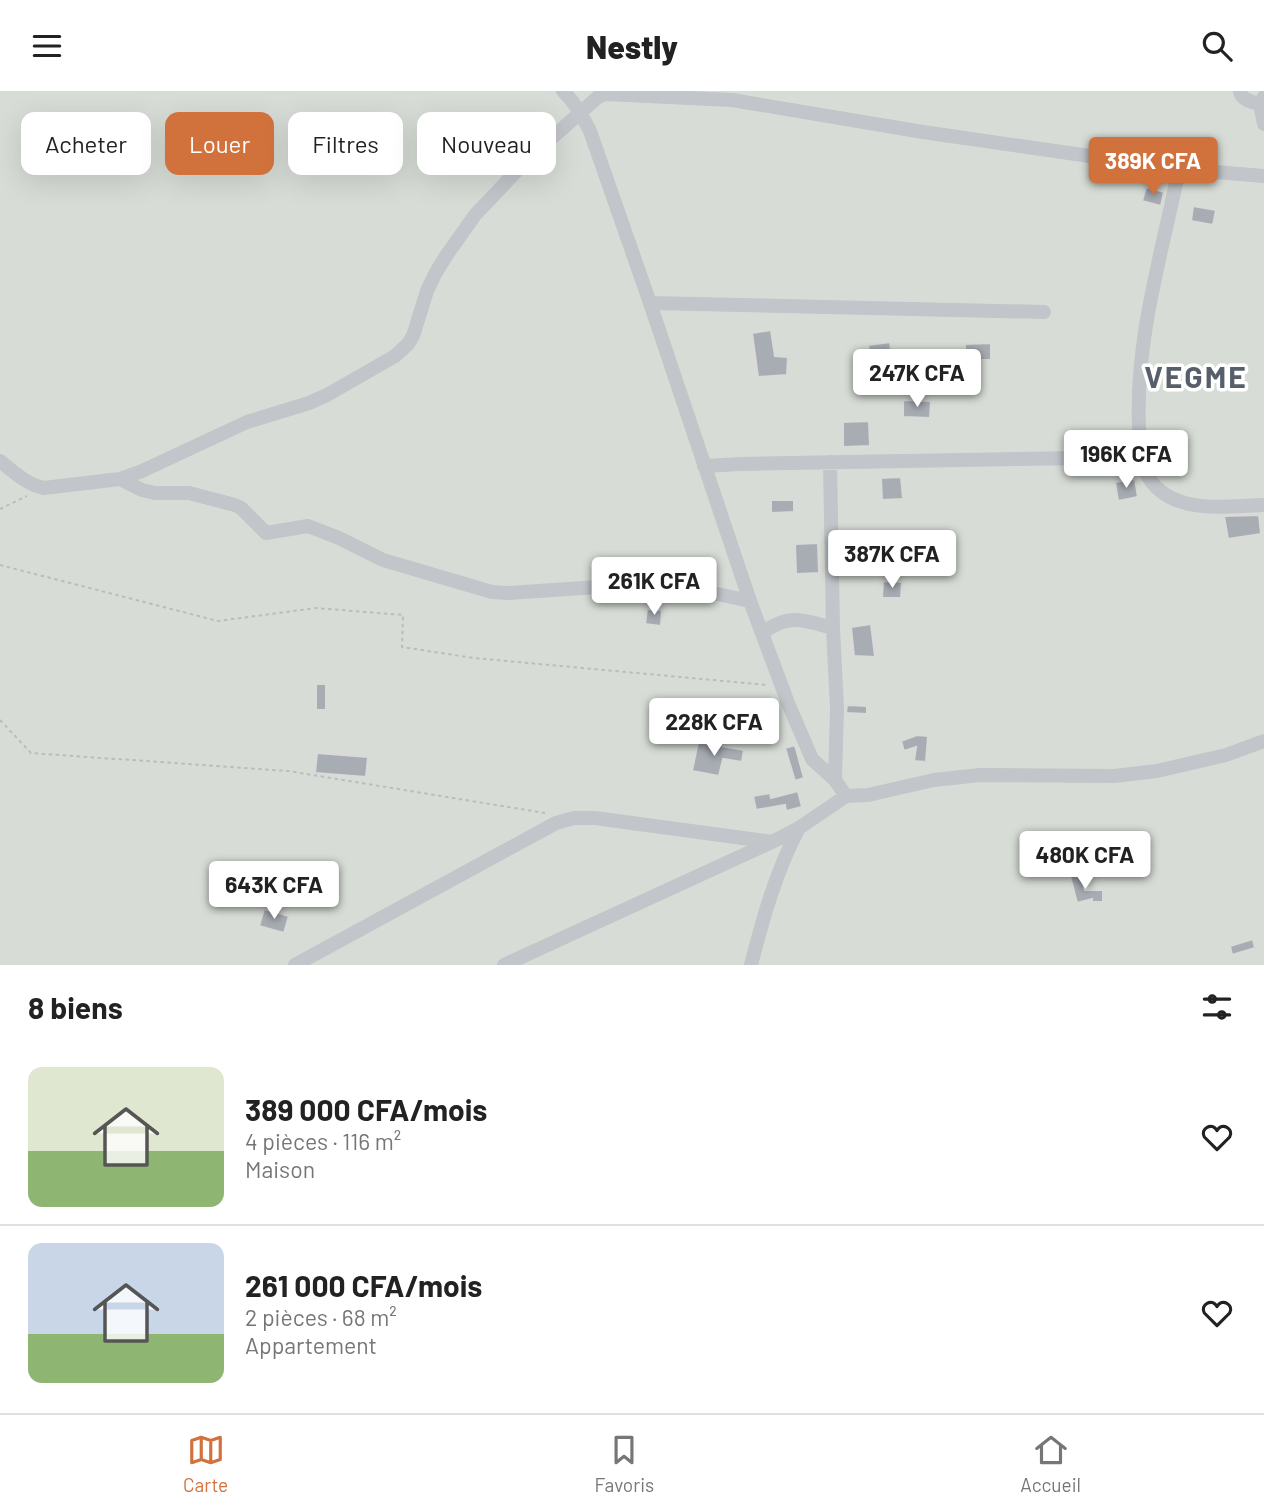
<!DOCTYPE html>
<html lang="fr">
<head>
<meta charset="utf-8">
<style>
	:root { --surface:#fff; --page:#f2f2f2; --text:#222; --muted:#767676; --line:#e0e0e0; --accent:#d1723d }
	body { margin:0; font-family:Barlow,sans-serif; background:var(--page); color:var(--text); height:100vh; display:flex; flex-direction:column; font-size:26px; white-space:nowrap }
	* { box-sizing:border-box; margin:0 }
	p { font-size:23px; color:var(--muted) }
	.icon { flex:none; width:38px; height:38px; fill:none; stroke:currentColor; stroke-width:2; stroke-linecap:round; stroke-linejoin:round }
	.map { position:relative; height:874px; overflow:hidden }
	.sheet { display:flex; flex-direction:column; background:var(--surface); flex:1 }
	.sheet>* { flex:none }
	.guide { position:absolute; left:21px; top:21px; width:700px; height:63px; display:flex; gap:14px }
	.price { position:absolute; translate:-50% -60px; padding:0 16px; border-radius:7px; background:#fff; color:#222; font-size:23px; line-height:46px; filter:drop-shadow(0 2px 4px #0008) }
	.price::after { content:''; position:absolute; left:50%; top:42px; width:21px; height:16px; margin-left:-10px; background:inherit; clip-path:polygon(0 0,100% 0,50% 100%) }
	.price.on { background:var(--accent); color:#fff }
	ul { padding:0; list-style:none }
	li { display:flex; align-items:center; gap:21px; height:175px; padding:0 28px }
	li+li { border-top:2px solid var(--line) }
	li span { display:grid; place-items:center; flex:none; width:196px; height:140px; border-radius:14px; color:#555 }
	li>.icon { margin-inline-start:auto }
	span .icon { width:84px; height:84px; fill:#fffc; stroke-width:1 }
	li b { font-size:30px }
	h2 { display:flex; justify-content:space-between; align-items:center; height:84px; padding:0 28px; font-size:30px }
	.tag { padding:0 24px; border-radius:14px; background:var(--surface); box-shadow:0 7px 28px #0002; font-size:24px; line-height:63px }
	.tag.on { background:var(--accent); color:#fff }
	header { display:flex; justify-content:space-between; align-items:center; height:91px; padding:0 28px; background:var(--surface); font-size:32px; font-weight:800 }
	.menu { display:flex; justify-content:space-around; align-items:center; height:98px; border-top:2px solid var(--line); background:var(--surface); font-size:19px; color:var(--muted) }
	.menu a { display:grid; justify-items:center; gap:4px }
	.menu .on { color:var(--accent) }
	.map>svg:first-child { display:block }
	.green { fill:#d7ddd6 }
	.building { fill:#a8adb4; stroke:#dadad8; stroke-width:2 }
	.lines { fill:none; stroke-linecap:round; stroke-linejoin:round }
	.path { stroke:#babcbf; stroke-width:2; stroke-dasharray:3.5 3.5; stroke-linecap:butt }
	.minor { stroke:#c2c5c9; stroke-width:14 }
	.labels { text-anchor:middle; stroke-width:7; stroke-linejoin:round; paint-order:stroke }
	.district-label { font-size:30px; font-weight:bold; letter-spacing:2px; fill:#575f6a; stroke:#fff }
</style>
</head>
<body>
<header><svg class="icon" aria-label="menu" viewBox="0 0 24 24"><path d="M4 6h16M4 12h16M4 18h16"/></svg>Nestly<svg class="icon" aria-label="search" viewBox="0 0 24 24"><circle cx="10" cy="10" r="6"/><path d="M15 15l6 6"/></svg></header>
<div class="map">
<svg width="1264" height="874" viewBox="0 0 1264 874">
	<rect width="100%" height="100%" fill="#f8f8f6"/>
	<path class="green" d="M0,0H1264V874H0Z"/>
	<path class="building" d="M1146,96L1164,101L1161,115L1142,110Z
		M1193,115L1216,119L1213,134L1191,130Z
		M771,239L775,265L788,266L787,284L758,286L752,242Z
		M890,251L892,268L871,272L868,254Z
		M991,252V269H965V253Z
		M903,309L931,310L930,327L903,326Z
		M869,330L870,355L843,356V331Z
		M901,386L903,408L882,409L881,387Z
		M1135,388L1138,406L1118,410L1115,391Z
		M771,409H794V421L771,422Z
		M1259,424L1261,443L1228,448L1224,425Z
		M818,452L819,482L796,483L795,453Z
		M883,490L902,491L901,507H882Z
		M647,518L662,519L661,535L645,533Z
		M871,533L875,566L854,565L851,536Z
		M316,593H326V619H316Z
		M720,609L761,615L758,635L716,628Z
		M847,614L867,615V623L846,622Z
		M917,644L928,645L926,671L914,670L916,656L904,660L901,650Z
		M698,651L744,659L742,671L723,668L719,685L692,680Z
		M795,654L804,687L795,690L785,657Z
		M317,662L368,666L366,686L315,682Z
		M798,700L802,716L786,720L785,714L756,719L753,705L770,702L771,707Z
		M1080,782L1085,799H1103V811H1092V808L1077,812L1070,785Z
		M264,818L289,825L284,842L259,835Z
		M1253,848L1255,857L1232,864L1230,855Z"/>
	<g class="lines">
		<path class="path" d="M0,418L27,405
			M0,474L218,530L316,517L403,524L402,556L474,567L767,594
			M0,629L31,662L288,680L545,722"/>
		<path class="minor" d="M563,0C575,11 582,25 590,40L650,212L750,510L788,612L812,668L835,689L846,705L868,704L934,689L980,684L1114,685L1157,680L1226,664L1264,650
			M1240,0C1241,9 1252,11 1260,13
			M1264,6L1260,13L1264,33
			M1179,78C1162,162 1135,249 1139,336C1139,346 1137,359 1140,369C1142,377 1150,390 1156,396C1183,423 1230,415 1264,414
			M650,212L1044,221
			M0,370C13,380 27,394 44,397L120,388L142,380L247,331L309,312L327,304L395,265L408,253L413,245L427,200L435,183L446,165L475,124L529,67L598,6L605,3L732,9L923,41L1179,78L1264,85
			M830,371L833,537L837,617L835,689
			M704,375L740,373L1077,367L1140,369
			M120,388L142,399L155,402H189L235,414L241,417L266,442L308,435L339,447L383,469L492,501L508,502L658,492L675,494L750,510
			M762,542C790,522 802,529 833,537
			M295,874L556,732L574,727H595L772,751
			M504,874L772,751L799,737L846,705
			M751,874C763,827 776,780 799,737"/>
	</g>
	<g class="labels">
		<g class="district-label">
			<text x="1196" y="297">VEGME</text>
		</g>
	</g>
</svg>
<b class="price on" style="left:1153px;top:106px">389K CFA</b>
<b class="price" style="left:917px;top:318px">247K CFA</b>
<b class="price" style="left:1126px;top:399px">196K CFA</b>
<b class="price" style="left:892px;top:499px">387K CFA</b>
<b class="price" style="left:654px;top:526px">261K CFA</b>
<b class="price" style="left:714px;top:667px">228K CFA</b>
<b class="price" style="left:1085px;top:800px">480K CFA</b>
<b class="price" style="left:274px;top:830px">643K CFA</b>
<div class="guide">
<a class="tag">Acheter</a>
<a class="tag on">Louer</a>
<a class="tag">Filtres</a>
<a class="tag">Nouveau</a>
</div>
</div>
<section class="sheet">
<h2>8 biens<svg class="icon" aria-label="filters" viewBox="0 0 24 24"><path d="M4 7h16M4 17h16"/><circle cx="9" cy="7" r="2"/><circle cx="15" cy="17" r="2"/></svg></h2>
<ul>
<li><span style="background:linear-gradient(#dfe7d0 60%,#8fb573 0)"><svg class="icon" aria-label="home" viewBox="0 0 24 24"><path d="M3 11l9-7 9 7M6 9v11h12V9"/></svg></span><div><b>389 000 CFA/mois</b><p>4 pièces · 116 m²</p><p>Maison</p></div><svg class="icon" aria-label="heart" viewBox="0 0 24 24"><path d="M12 20l-8-8c-3-5 5-10 8-4 3-6 11-1 8 4z"/></svg></li>
<li><span style="background:linear-gradient(#c9d6e8 65%,#8fb573 0)"><svg class="icon" aria-label="home" viewBox="0 0 24 24"><path d="M3 11l9-7 9 7M6 9v11h12V9"/></svg></span><div><b>261 000 CFA/mois</b><p>2 pièces · 68 m²</p><p>Appartement</p></div><svg class="icon" aria-label="heart" viewBox="0 0 24 24"><path d="M12 20l-8-8c-3-5 5-10 8-4 3-6 11-1 8 4z"/></svg></li>
</ul>
</section>
<nav class="menu">
<a class="on"><svg class="icon" aria-label="map" viewBox="0 0 24 24"><path d="M3 6l6-2 6 2 6-2v14l-6 2-6-2-6 2zM9 4v14M15 6v14"/></svg>Carte</a>
<a><svg class="icon" aria-label="saved" viewBox="0 0 24 24"><path d="M7 4h10v16l-5-4-5 4z"/></svg>Favoris</a>
<a><svg class="icon" aria-label="home" viewBox="0 0 24 24"><path d="M3 11l9-7 9 7M6 9v11h12V9"/></svg>Accueil</a>
</nav>
</body>
</html>
